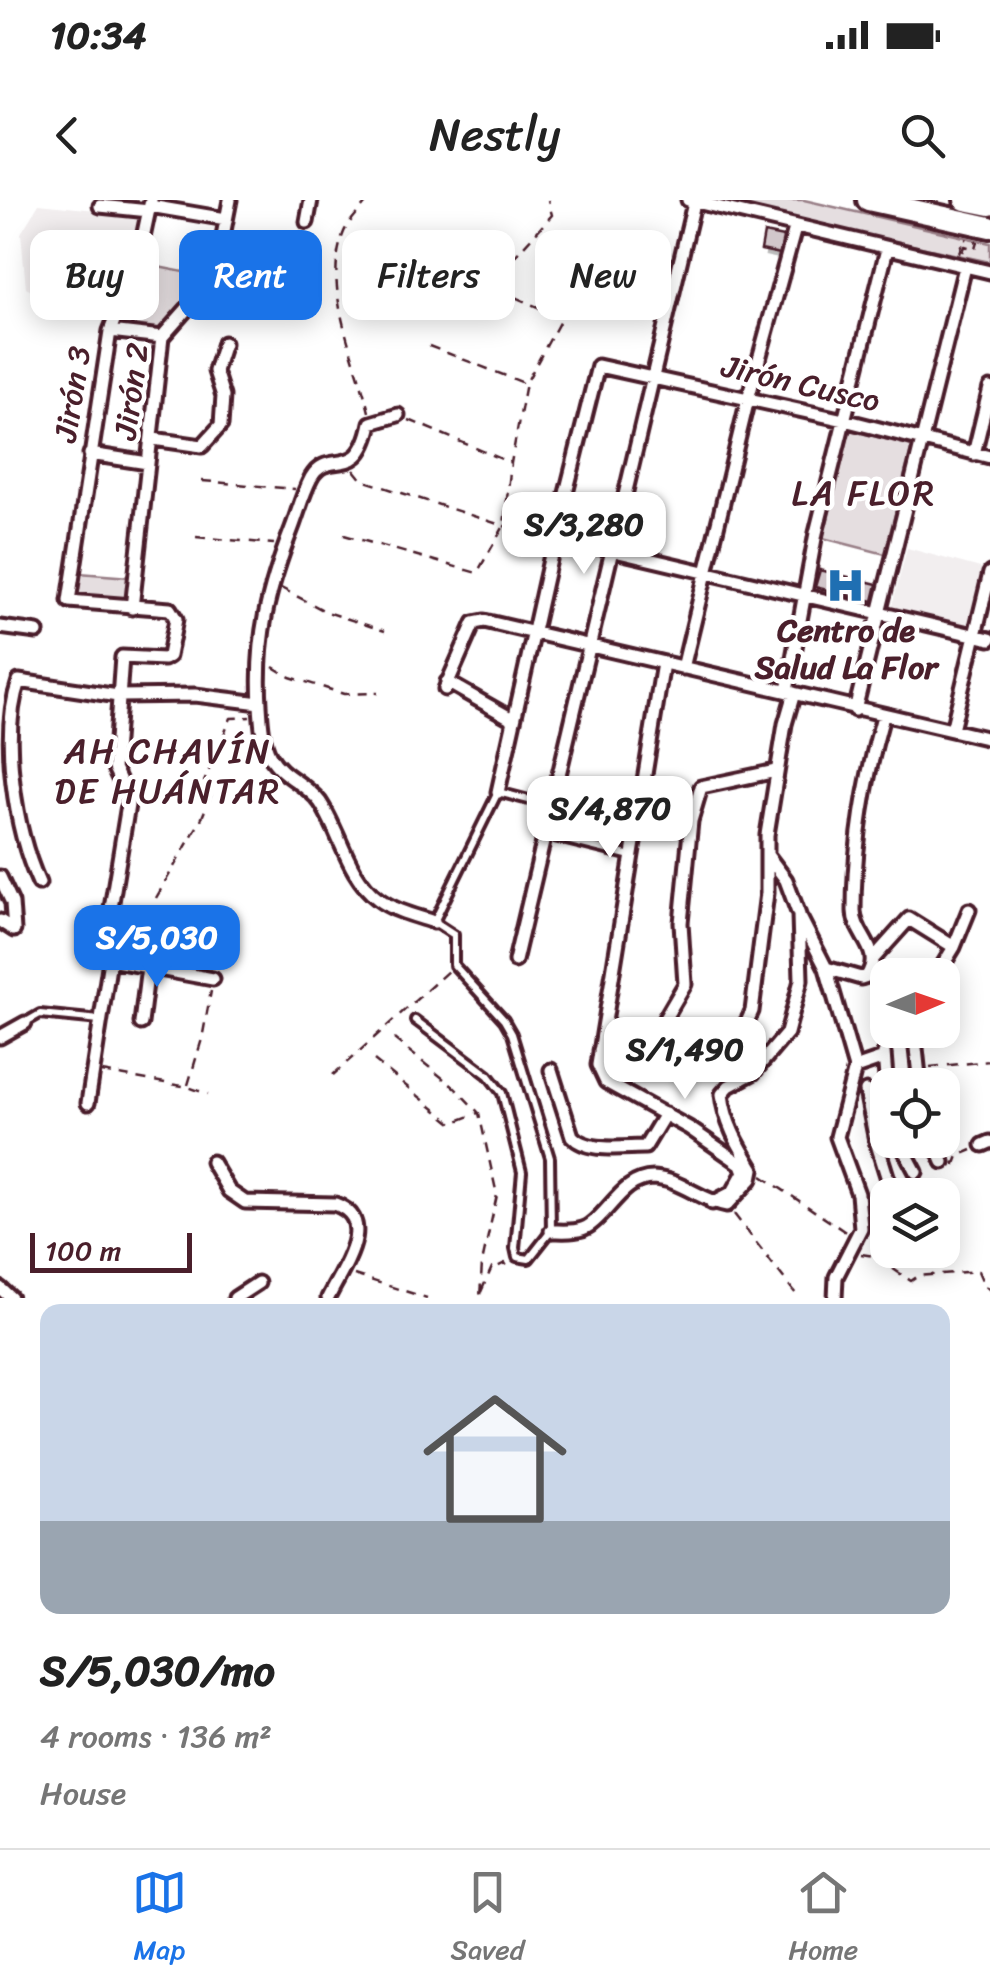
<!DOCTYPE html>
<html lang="en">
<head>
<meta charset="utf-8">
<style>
	:root { --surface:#fff; --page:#f2f2f2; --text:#222; --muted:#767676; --line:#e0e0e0; --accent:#1a73e8 }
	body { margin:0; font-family:Sriracha,sans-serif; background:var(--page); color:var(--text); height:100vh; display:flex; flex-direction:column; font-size:38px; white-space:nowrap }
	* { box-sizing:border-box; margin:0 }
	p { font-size:32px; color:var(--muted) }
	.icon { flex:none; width:55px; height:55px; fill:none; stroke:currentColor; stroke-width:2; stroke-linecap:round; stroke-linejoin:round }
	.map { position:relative; height:1098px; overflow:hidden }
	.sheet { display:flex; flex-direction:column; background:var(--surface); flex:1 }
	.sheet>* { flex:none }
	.banner { position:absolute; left:30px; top:30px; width:930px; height:90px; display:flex; gap:20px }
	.needle { width:65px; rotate:88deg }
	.fabs { position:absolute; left:870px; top:758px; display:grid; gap:20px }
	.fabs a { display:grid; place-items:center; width:90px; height:90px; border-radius:20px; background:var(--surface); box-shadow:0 5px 25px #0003; font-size:50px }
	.scale { position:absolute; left:30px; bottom:25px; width:162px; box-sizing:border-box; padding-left:10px; border:5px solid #4a1f2b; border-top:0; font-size:28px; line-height:35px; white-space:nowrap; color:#4a1f2b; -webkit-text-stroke:8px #fff; paint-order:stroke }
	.price { position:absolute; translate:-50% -85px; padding:0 22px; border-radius:20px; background:#fff; color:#222; font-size:32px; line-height:65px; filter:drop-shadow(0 2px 5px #0008) }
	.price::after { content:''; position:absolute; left:50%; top:60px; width:30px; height:22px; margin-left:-15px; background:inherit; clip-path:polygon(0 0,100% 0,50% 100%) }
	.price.current { background:var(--accent); color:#fff }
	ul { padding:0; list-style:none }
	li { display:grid; align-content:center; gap:20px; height:530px; padding:0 40px }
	li span { display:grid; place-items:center; height:310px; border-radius:20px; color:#555 }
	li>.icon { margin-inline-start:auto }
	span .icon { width:180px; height:180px; fill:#fffc; stroke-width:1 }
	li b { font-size:42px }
	.tag { padding:0 35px; border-radius:20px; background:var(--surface); box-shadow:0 5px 25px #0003; font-size:35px; line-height:90px }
	.tag.current { background:var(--accent); color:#fff }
	.status { display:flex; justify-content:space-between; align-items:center; height:70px; padding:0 50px; background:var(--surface); direction:ltr }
	.status svg { height:28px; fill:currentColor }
	header { display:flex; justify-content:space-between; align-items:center; height:130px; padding:0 40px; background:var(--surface); font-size:45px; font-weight:600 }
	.tab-bar { display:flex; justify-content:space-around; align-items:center; height:140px; border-top:2px solid var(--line); background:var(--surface); font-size:28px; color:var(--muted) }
	.tab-bar a { display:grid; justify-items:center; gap:5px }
	.tab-bar .current { color:var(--accent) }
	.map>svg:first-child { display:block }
	.built { fill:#f2eeef }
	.green { fill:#e5dee0; stroke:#987e86; stroke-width:2.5 }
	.building { fill:#d2c7cb; stroke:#4a1f2b; stroke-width:2.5; filter:url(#shadow) }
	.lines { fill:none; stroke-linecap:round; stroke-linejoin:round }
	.lane-casing { stroke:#4a1f2b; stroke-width:14 }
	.street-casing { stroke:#4a1f2b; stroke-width:19 }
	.highway-casing { stroke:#4a1f2b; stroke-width:28 }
	.path { stroke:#4a1f2b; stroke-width:2.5; stroke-dasharray:10 8; stroke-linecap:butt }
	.lane { stroke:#fff; stroke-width:6 }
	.street { stroke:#fff; stroke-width:11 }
	.highway { stroke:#fff; stroke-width:20 }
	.labels { text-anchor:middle; stroke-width:9; stroke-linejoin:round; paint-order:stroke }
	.street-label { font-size:32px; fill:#4a1f2b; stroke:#fff }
	.poi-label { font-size:32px; font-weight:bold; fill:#4a1f2b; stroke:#fff }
	.neighbourhood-label { font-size:35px; letter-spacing:2.5px; fill:#4a1f2b; stroke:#fff }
</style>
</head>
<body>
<div class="status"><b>10:34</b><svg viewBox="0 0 49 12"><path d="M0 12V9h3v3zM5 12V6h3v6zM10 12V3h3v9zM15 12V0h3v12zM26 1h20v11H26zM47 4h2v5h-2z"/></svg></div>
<header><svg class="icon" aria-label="back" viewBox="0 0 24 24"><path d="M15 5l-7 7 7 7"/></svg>Nestly<svg class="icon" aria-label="search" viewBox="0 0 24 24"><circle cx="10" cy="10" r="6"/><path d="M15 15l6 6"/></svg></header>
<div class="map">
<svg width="990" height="1098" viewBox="0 0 990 1098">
	<defs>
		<filter id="shadow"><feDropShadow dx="5" dy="5" stdDeviation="0" flood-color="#0004"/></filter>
	</defs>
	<rect width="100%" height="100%" fill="#fff"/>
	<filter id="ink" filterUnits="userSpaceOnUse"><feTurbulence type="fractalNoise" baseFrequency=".01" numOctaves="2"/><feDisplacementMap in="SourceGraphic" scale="20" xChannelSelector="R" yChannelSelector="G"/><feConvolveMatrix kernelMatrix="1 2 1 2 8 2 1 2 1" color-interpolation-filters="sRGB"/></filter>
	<g filter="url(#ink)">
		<path class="built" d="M39,4L143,15L135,57L110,110L55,103L26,88L21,33Z
			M907,348L984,369L968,426L892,406Z"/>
		<path class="green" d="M705,0H804L990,43V62Z
			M143,64L209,77L160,131L118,125Z
			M850,230L912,246L885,354L823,338Z
			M79,373L129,377L127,400L77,396Z"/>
		<path class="building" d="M764,33L783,37L780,54L761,50Z
			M820,370L877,384L873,401L815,387Z"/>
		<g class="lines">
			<defs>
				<path id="lane" d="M546,635L631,656
					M415,820L488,875L502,893L522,972L515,1048L517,1057L529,1059L551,1031L550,958L512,834L504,820L454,765V735L434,722L498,592L552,606
					M26,822L40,814L100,820"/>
				<path id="street" d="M688,0L990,72
					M100,6L149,11
					M150,6L226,19
					M307,22L311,0
					M110,131L162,137
					M398,215L371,223C358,285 329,246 311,278C303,293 298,312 292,328C268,390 256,437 260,505C261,522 262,541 270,556C282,577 306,583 320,602C340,632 348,677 378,699C394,711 416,716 434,722
					M153,239L202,246L221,225L223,196L215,171L224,143
					M90,254L148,263
					M974,254L990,188
					M555,337L990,439
					M132,408L162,137L215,77L230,0
					M0,427L37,432
					M663,463L598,865L606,882L689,928L741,964L744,972L733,992L712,1003
					M683,468L748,199L795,28
					M447,482L514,520
					M445,489L474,423L484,421L990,539
					M787,491L816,333L887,49
					M855,510L965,67
					M952,530L990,373
					M498,592L555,337L598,166L844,220L990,257
					M0,677L12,703L14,730L0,721
					M39,683C15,630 0,535 19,481L118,496L195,495L260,503
					M801,719L826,768L855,868L837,937L858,994L861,1028L836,1077L835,1098
					M873,759L909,719L954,747
					M110,760L213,779
					M515,761L694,3
					M826,768L861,778L867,776C884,750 854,736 854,711C854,645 865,579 883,516
					M937,775L954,747L969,710
					M141,823L148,767
					M0,837L25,823
					M915,839L920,885
					M715,843L735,837L743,831L752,811L767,693V635L785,524L794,493
					M600,850H639L654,843L660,836L664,820L685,784L681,723L691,621L701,587L776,571
					M884,853L888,903
					M855,868L884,858
					M551,870L572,936C587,953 623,947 645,947L665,914
					M866,891L876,941L893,995
					M88,903L110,760L111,708L128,605L127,596L114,568L122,457L164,459L169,456L176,419L170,409L69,401L110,131L138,61L151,0
					M899,940L916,972
					M934,940L943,962
					M983,945L990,942
					M212,962L229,991L245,1002L335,1004C379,1020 342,1069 328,1098
					M551,1031C564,1031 579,1033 590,1025C611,1010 624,978 653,978C680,979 701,1001 727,1005L751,979L753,969C738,944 725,923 722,894L729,886L753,873L787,833L801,780L799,715L786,680L768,656
					M0,1088L11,1098
					M235,1098L258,1083"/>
				<path id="highway" d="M868,0L990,27
					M965,0L990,5"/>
			</defs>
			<use href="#lane" class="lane-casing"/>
			<use href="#street" class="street-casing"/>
			<use href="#highway" class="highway-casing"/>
			<path class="path" d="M368,0C361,10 349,21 344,32C321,88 356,157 369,212
				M962,52L964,46L975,49L977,42L965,39
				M959,54L963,37
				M466,76L561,117
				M488,86L552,15L548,0
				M429,146L524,183
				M409,220L511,263
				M354,270L362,280L504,326L543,335
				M202,281L295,289
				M344,335L477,373L504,326L511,263L526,183L562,117L595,69
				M196,337L274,344
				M281,388L327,412L385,431
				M273,467L290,477L344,494L378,493
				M156,698L201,620L211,595L204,582L231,518L250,517
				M394,839L454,887L479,913L497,995L482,1063L480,1098
				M890,843L900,830
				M374,860L452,923L478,913
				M930,867L990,861
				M102,872L188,887L208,894
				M333,875L449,770
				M188,885L202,839L211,791
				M953,962L955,964L958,956L972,950
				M762,976L847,1033
				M734,1014L799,1098
				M861,1054L874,1056L911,1081L918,1076L978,1071L984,1085L990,1090
				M354,1075L427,1098
				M481,1092L493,1065L497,1067L505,1063L510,1071"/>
			<use href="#lane" class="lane"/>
			<use href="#street" class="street"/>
			<use href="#highway" class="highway"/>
		</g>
	</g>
	<defs>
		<symbol id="hospital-bare" viewBox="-9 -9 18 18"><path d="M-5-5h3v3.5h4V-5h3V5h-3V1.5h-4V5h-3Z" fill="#1f6fb2" stroke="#fff" stroke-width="2.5" paint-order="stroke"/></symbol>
	</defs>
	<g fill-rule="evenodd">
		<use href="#hospital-bare" x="818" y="358" width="55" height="55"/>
	</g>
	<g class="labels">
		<g class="street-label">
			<text transform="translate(801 183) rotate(13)" y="11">Jirón Cusco</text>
			<text transform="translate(131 191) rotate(-82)" y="11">Jirón 2</text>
			<text transform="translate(72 194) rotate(-81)" y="11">Jirón 3</text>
		</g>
		<g class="poi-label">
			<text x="846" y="441">Centro de<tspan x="846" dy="37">Salud La Flor</tspan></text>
		</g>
		<g class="neighbourhood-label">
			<text x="864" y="305">LA FLOR</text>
			<text x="168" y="563">AH CHAVÍN<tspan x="168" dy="40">DE HUÁNTAR</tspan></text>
		</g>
	</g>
</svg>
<div class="fabs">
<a><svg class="needle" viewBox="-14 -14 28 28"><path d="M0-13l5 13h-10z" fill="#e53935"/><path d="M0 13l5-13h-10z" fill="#767676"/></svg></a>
<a><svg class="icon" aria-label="locate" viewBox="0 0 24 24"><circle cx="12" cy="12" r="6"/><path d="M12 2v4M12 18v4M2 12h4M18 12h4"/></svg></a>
<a><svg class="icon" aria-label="layers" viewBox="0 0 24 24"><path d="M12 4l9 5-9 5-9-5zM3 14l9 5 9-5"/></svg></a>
</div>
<div class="scale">100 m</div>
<b class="price" style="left:584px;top:377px">S/3,280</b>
<b class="price" style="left:610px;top:661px">S/4,870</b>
<b class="price current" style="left:157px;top:790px">S/5,030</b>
<b class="price" style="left:685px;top:902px">S/1,490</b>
<div class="banner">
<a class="tag">Buy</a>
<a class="tag current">Rent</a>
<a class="tag">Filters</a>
<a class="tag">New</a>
</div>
</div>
<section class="sheet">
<ul>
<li><span style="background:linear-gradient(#c9d6e8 70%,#9aa5b1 0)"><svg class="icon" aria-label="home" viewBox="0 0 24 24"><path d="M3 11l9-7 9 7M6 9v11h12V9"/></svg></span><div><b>S/5,030/mo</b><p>4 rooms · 136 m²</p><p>House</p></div></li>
</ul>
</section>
<nav class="tab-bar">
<a class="current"><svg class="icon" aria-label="map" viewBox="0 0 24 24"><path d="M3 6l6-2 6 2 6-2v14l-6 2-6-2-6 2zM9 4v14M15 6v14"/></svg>Map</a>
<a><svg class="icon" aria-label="saved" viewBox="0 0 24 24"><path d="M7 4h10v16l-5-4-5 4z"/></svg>Saved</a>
<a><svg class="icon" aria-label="home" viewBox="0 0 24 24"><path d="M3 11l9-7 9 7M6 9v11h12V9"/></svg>Home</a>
</nav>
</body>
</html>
